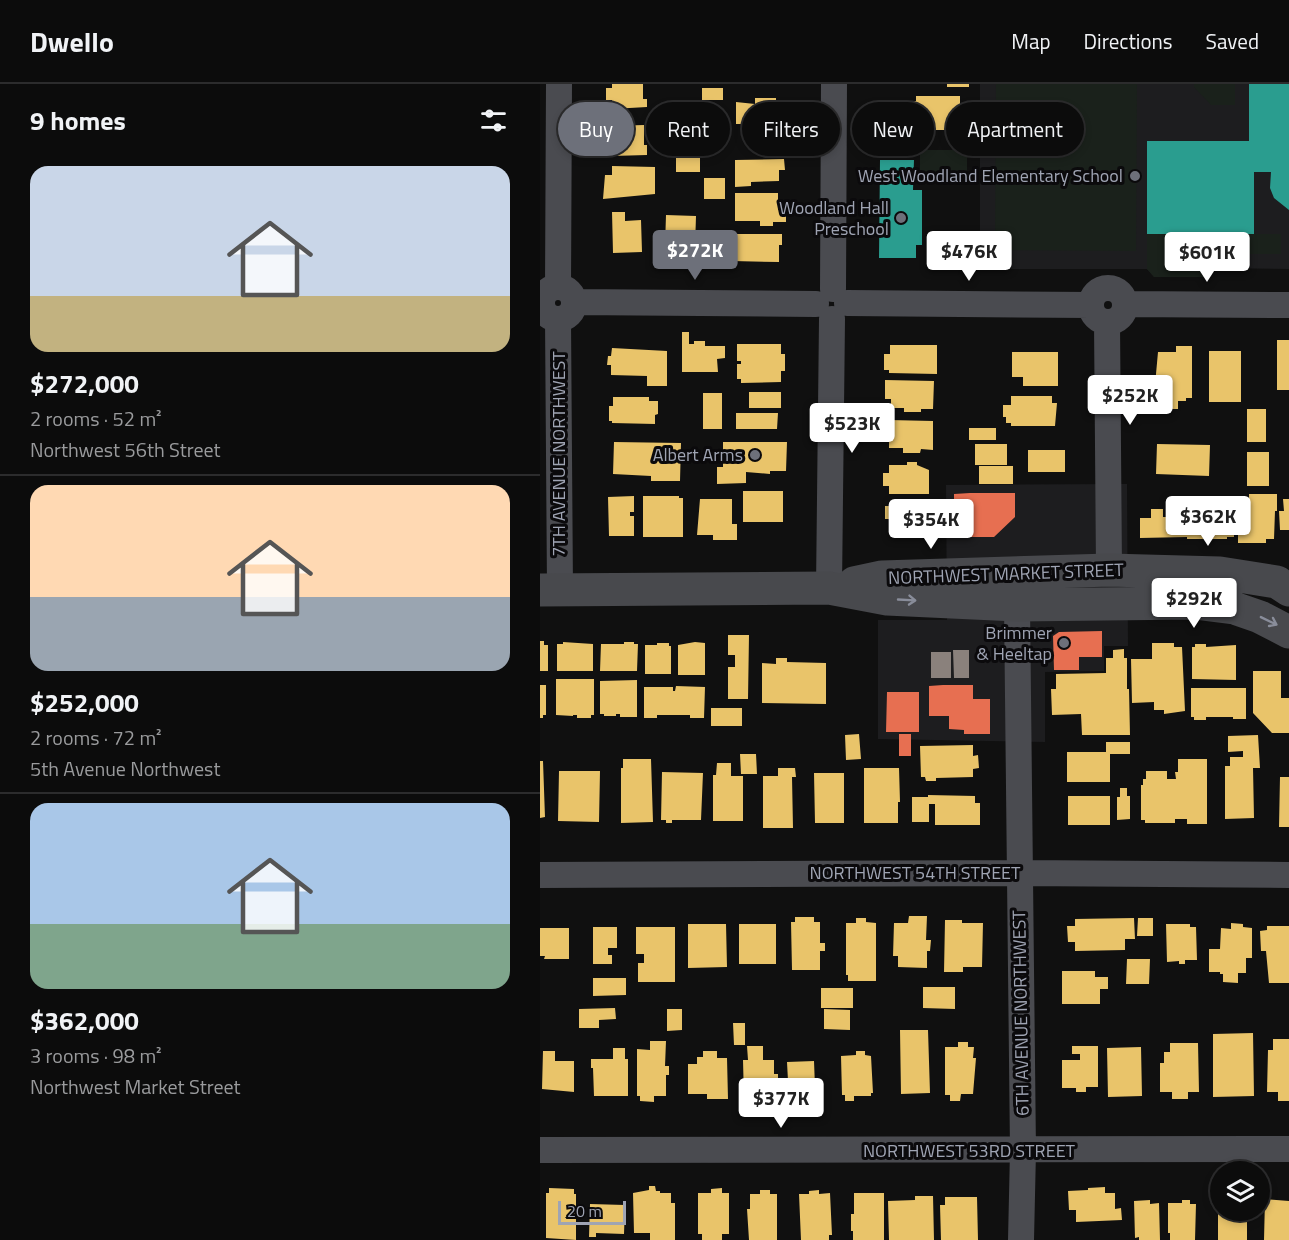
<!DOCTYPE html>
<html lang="en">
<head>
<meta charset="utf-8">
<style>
	:root { --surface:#0c0c0c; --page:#151515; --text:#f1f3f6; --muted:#9a9b9d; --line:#2c2c2d; --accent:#6d707a }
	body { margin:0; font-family:"Titillium Web",sans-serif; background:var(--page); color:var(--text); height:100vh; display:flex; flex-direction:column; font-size:22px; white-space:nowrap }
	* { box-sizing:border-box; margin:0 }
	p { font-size:20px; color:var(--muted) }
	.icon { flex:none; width:33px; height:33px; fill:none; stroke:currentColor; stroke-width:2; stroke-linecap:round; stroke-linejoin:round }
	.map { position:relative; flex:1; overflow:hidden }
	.details { display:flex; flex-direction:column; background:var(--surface); width:540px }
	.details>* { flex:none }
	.top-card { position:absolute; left:18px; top:18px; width:570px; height:54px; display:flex; gap:12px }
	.tools { position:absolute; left:670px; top:1077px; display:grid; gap:12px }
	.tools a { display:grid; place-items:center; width:60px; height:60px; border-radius:50%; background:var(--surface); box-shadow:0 3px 9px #0003,0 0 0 2px var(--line); font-size:30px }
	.scale { position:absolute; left:18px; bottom:15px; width:68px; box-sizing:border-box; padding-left:6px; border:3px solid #9fa4b3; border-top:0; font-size:16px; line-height:21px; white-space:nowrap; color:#9fa4b3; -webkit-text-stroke:4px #0b0a0c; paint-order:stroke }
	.price { position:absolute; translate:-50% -51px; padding:0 14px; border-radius:6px; background:#fff; color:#222; font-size:20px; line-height:39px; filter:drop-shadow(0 2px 3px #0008) }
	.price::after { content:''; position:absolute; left:50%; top:36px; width:18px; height:14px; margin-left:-9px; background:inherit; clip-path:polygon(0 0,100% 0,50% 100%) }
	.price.active { background:var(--accent); color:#fff }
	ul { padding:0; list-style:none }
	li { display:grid; align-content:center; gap:12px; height:318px; padding:0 30px }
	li+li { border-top:2px solid var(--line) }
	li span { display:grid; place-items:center; height:186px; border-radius:18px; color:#555 }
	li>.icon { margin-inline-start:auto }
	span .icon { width:108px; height:108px; fill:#fffc; stroke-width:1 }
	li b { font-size:26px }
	h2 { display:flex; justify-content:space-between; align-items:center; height:72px; padding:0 30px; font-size:26px }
	.chip { padding:0 21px; border-radius:27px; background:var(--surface); box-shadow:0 3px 9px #0003,0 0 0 2px var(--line); font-size:21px; line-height:54px }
	.chip.active { background:var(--accent); color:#fff }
	header { display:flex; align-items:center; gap:36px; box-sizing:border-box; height:84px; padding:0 30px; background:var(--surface); border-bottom:2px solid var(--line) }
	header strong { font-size:28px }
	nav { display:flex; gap:33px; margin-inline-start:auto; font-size:21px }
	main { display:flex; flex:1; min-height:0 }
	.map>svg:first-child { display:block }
	.built { fill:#1d1d1f }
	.green { fill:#1a211b }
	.homes { fill:#e9c46a }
	.shops { fill:#e76f51 }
	.schools { fill:#2a9d8f }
	.industry { fill:#8a817c }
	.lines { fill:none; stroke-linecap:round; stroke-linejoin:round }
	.street { stroke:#4a4b50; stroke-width:26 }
	.secondary { stroke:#48494d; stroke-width:33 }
	.oneway { stroke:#898d9a }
	.poi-dot { fill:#6d707a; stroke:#0b0a0c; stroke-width:2 }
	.labels { text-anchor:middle; stroke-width:6; stroke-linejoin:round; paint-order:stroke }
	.poi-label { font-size:18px; fill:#9fa4b3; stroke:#0b0a0c; text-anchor:end }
	.street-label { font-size:18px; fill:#9fa4b3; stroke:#0b0a0c }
</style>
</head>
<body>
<header>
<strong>Dwello</strong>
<nav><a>Map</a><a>Directions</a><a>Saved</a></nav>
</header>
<main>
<section class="details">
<h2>9 homes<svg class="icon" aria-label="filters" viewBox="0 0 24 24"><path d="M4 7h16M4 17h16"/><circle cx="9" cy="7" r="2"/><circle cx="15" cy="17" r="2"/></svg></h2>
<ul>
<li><span style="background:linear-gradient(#c9d6e8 70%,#c2b280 0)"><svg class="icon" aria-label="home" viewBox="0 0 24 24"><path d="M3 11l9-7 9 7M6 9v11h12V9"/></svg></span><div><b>$272,000</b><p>2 rooms · 52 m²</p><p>Northwest 56th Street</p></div></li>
<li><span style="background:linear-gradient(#ffd9b3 60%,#9aa5b1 0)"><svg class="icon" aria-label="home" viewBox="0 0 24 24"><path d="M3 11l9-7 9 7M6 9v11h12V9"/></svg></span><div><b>$252,000</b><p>2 rooms · 72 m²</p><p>5th Avenue Northwest</p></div></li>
<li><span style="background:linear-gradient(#a9c7e8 65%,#7fa58c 0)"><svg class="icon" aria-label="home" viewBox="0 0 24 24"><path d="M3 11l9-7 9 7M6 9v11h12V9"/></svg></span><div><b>$362,000</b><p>3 rooms · 98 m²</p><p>Northwest Market Street</p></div></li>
</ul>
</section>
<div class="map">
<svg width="749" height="1156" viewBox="0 0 749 1156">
	<rect width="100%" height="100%" fill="#101010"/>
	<path class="built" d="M440,0H749V185L676,184L667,193H614L607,185H440Z
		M587,400L588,562H564V587L505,588V658L338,655V536H407L406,401Z"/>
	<path class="green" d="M456,0H597L596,167L455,166Z
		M654,0H695V21H671L654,3Z
		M380,66H427V96H380Z
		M607,150H741V170H706L707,185L676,184L667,193H614L607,185Z"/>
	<path class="homes" d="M72,0H103V15H107V23L72,25V16H66V4H72Z
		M407,0H429V3H407Z
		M162,4H183V16H162Z
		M376,12H420V42H413V46H376V44H363V41H355V19H361V17H376Z
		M215,14H236V20H248L249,46H228V51H209V40H196V18L215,20Z
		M134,27V43H114V28Z
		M104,41V61H107V71L72,72L71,63H65V50H71V42Z
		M136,72H160V88H136Z
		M244,75L245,86H239V97L211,98V102L195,103V76Z
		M72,82L115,83V110L63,115L65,91H72Z
		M164,94H185V115H164Z
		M195,109H238V126H246V138H233V142H220V137H195Z
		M72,128H85V137L101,136L102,168L73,169Z
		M126,131L156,132L155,163L150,162V171H133V162H125Z
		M193,150H242V161H239V178L192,177V174H175V152L193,153Z
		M142,248H149V260H154V257H165V262H185V274L177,275L178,288H142Z
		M737,256H749V306H737Z
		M197,260H241V270H245V287H241V298L201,299V295H197V280H201V277H197Z
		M350,261H397V290L349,289V286H344V270H350Z
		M636,262H652V314H646V317H638V325H618V301H615L618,268H636Z
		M72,264L127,267V302H107V292L71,291V281H67L68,272H71Z
		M669,267H701V318H669Z
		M472,268H518V302H483V293H472Z
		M345,296L394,297L393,325H381V328H364V324H351V315H345Z
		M209,308H241V324H209Z
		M163,309H182V345H163Z
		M471,312H512V319H517L515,342H471V339H466V333H463V321H471Z
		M73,313H109V317H118V330L115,331V340L72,339V337H69V322H73Z
		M707,325H726V358H707Z
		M196,329H238L237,345H196Z
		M349,336L393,337V366L381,365L380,369H363V364H349V358H344V345H349Z
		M429,344H456V356H429Z
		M74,358L141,359L140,397H111V392L73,390Z
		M183,358H247L246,387H230V390L206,388V399L177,400V383H183Z
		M435,360H467V381H435Z
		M617,360L670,361L669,392L616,390Z
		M488,366H525V388H488Z
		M707,368H729V402H707Z
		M367,378H377V381L389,386V410H349V402H343V389H349V381H367Z
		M439,382H473V400H439Z
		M203,407H243V438H203Z
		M709,410H737V427H735L734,455H726V459H698V438H709Z
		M94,412V428H90V432H94V452H69L68,413Z
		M103,412H139V414H143V453H103Z
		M160,415H192V440H197V456H173V451H157Z
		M743,415H749V446H740L739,427H744Z
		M345,422L395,423V426H400V444H396V450L381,451H363V446H350V435H345Z
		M611,425H623V433H633V425H647V435H659V426H670V433H682V425H694V453H687V455H647V453L600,454V434H611Z
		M188,551H209L208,615H188V583H195V571H188Z
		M0,557H4V561H8V587H0Z
		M23,558L53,560V587H17V560H23Z
		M84,558H94V560H98L97,587H60L61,560H84Z
		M155,558L165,559V591H138V561Z
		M117,559H129V562H131V590H105V561H117Z
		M612,559H634V563H642L645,627L624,630V626H614V618L592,619L591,575H612Z
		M655,560H666V563L696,561V596L652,595V563H655Z
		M584,565V574H587V605H589L590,651H542L541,630L512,631L511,605H516V590L566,589V574H573V566Z
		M236,574H247V578L286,579V620L222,619V579L236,580Z
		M713,587H741V614H749V649H732L713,629Z
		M16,595H54V631H51V634H37V631H33V632L16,631Z
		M97,596V633H80V630H76V632H64V630H60V597Z
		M0,601H6V631H3V634H0Z
		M136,602L165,603L164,634H150V631H117V634H104V603H133V607H135Z
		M651,604H706V635H693V633H666V636H654V633H651Z
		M171,624H202V642H171Z
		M319,650L321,675L306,676L305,651Z
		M718,651L720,684H713L714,734L685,735V682H690V673H703V667L688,668V652Z
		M566,658H590V670H570V698H527V668H566Z
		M433,661V672L438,671L439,684L433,685V693L396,694V697H386L385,693H381L380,662Z
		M200,670H216L217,690H201Z
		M83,675H111L113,738L81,739V684H83Z
		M638,675H667V740H647V735H635V739H605V736H601V701H603V695H606V687H627V695H636L635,688H638Z
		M0,677H3L5,733L0,734Z
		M177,679H191V692H203V737H173V691H176Z
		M238,684H255L256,693H252L253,744H223V692H238Z
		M324,684H359L360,718H358V739H324Z
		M19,687H60L59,738L18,737Z
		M122,688L163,689L161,736H132V739H126V736H121Z
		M274,689H304V739H275Z
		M740,693H749V743H739Z
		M580,704H587V712H590V735L577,736V713H580Z
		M388,711L435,712V719H440V741H395V720H389V738H372V713H388Z
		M528,712H570V741H528Z
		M369,832H387L386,856H391L390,867H387V884L358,883V872H353L354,839H368Z
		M255,833H274V838H280V859H285V867H280V886H252L251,838H255Z
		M316,834H326V838L336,839V897H308V891H306V839H316Z
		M594,834L595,855H585V866L535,867V858H528L527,842H535V835Z
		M598,834H613V852H597Z
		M405,836H422V839H443L442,883H423V888H404Z
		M691,839L703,840V843L712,844V874H706V889H698V899L683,898V890H680V888H669V865H680L681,844L691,845Z
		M148,840H186L187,883L148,884Z
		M199,840H236V880H199Z
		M626,840H650V843H656L657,876H645V880H639V877L627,878Z
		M727,842H749V899H729L726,867H721L720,847L727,846Z
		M53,843H77V864H68V871H72V880H53Z
		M96,843H135V898H98V879H104V870H96Z
		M0,844H29V875H4L5,872H0Z
		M587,875H610L609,900H586Z
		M522,887H555V893H568V905H560V920H522Z
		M53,894H86V911L53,912Z
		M383,903H415V925L383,924Z
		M281,904H313V924H281Z
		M75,924L76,935L59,936V944H39V925Z
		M127,925H142V946L127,947Z
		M284,925L310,926V946L284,945Z
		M193,939H205V961H194Z
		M360,946H388L390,1009L361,1010Z
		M713,949L714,1012L673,1013V950Z
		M733,955H749V1017H738V1008H727L728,966H733Z
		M110,957H126L125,982H129V991H126V1012H114V1018L100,1017V1012H97V965L110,966Z
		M418,958H428V963H434L433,974H436L433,1010H421L420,1017H410V1011H405V963H418Z
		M630,959H658L659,1008H648V1015H632V1008H620V979H624V968H630Z
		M207,962H223V976H234V990H238V1001H235V1015L224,1016V1018H212V1015H204L203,976H208Z
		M532,962H558V1003H546V1008H536V1004H522V976H540V970H532Z
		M601,963L602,1012L568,1013L567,964Z
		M73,964H85V975H88V1012H54L53,984H51V975H73Z
		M3,967H15V977H34V1008L2,1005Z
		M163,967H177V974H187L188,1015H167V1010H148V980H157V973H163Z
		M316,967H325V971L331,972L333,1009H331V1012H314V1017H305V1011H302L301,972L316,971Z
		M274,977L275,1003H271V1015L249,1016L247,978Z
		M109,1102H115L116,1107H120V1109H131V1119H135V1156H110V1149H94L93,1109L109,1106Z
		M565,1103V1109H575V1125L581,1124L582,1136L536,1138V1126H529L528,1107L548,1106V1104Z
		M9,1104L34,1105V1110H36V1156L6,1154V1109H9Z
		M182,1104V1109H189V1150H182V1156H162V1150H158V1109H171V1105Z
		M220,1106H230V1110H237V1156H209L207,1125H210V1110H220Z
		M279,1106V1110L290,1109L292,1151H289V1156H261L259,1110H269V1107Z
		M314,1109H344V1156H313V1147H311V1130H314Z
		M375,1112H393L394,1156H349L348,1117L375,1116Z
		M405,1113H437L438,1156H401L400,1121H405Z
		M725,1115L749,1117V1156H724Z
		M610,1116V1120L619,1119L620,1156H599V1153L595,1154L594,1117Z
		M642,1116H650V1120H656L655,1156H630V1149H628V1119H642Z
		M50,1120L85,1121L84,1150L56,1149V1153H49Z
		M678,1122H681V1126H707V1156H678Z"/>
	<path class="shops" d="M430,409H475V433L454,453H429V450H409V421H429L414,420V410Z
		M562,547V573H539V586H514L513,552L519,548Z
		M403,601H433V615H450V650H424V646L409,645V632H389V602Z
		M347,608H379V648H346Z
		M359,650H371V672H359Z"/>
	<path class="schools" d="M709,0H749V126L734,114L730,104L731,88H714V150H607V57H709Z
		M340,76H374L373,106H382V161H376V174H339Z"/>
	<path class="industry" d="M413,566H429V594H414Z
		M391,568H411V594H391Z"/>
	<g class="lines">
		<path class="street" d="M18,203L19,0
			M2 219a16 16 0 1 1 32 0a16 16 0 1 1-32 0Z
			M551 221a17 17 0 1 1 34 0a17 17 0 1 1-34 0Z
			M293,205L294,0
			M34,218L276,220
			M307,219L551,221
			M585,220L749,221
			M18,235L20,506
			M567,238L569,486
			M289,504L292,235
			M477,521L483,1067L481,1156
			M0,791L479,789L749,791
			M0,1066L749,1065"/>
		<path class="secondary" d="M314,499L342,493L569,486L680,489L737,498L749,506
			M0,506L289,504L347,515L477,521L654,519L694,524L720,533L749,548"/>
	</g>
	<defs><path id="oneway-shaft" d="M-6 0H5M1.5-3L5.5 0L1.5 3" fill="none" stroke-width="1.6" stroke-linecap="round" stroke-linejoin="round" transform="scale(1.5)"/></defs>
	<g class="oneway">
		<use href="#oneway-shaft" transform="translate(367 516) rotate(3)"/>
		<use href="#oneway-shaft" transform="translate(729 537) rotate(26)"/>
	</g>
	<g class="poi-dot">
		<circle cx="595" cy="92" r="6"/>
		<circle cx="361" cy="134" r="6"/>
		<circle cx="215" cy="371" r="6"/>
		<circle cx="524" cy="559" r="6"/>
	</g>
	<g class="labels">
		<g class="poi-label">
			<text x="583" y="98">West Woodland Elementary School</text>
			<text x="349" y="130">Woodland Hall<tspan x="349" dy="21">Preschool</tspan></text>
			<text x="203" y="377">Albert Arms</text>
			<text x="512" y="555">Brimmer<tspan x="512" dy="21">&amp; Heeltap</tspan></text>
		</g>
		<g class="street-label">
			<text transform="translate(19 370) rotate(-90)" y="6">7TH AVENUE NORTHWEST</text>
			<text transform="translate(466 490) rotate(-2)" y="6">NORTHWEST MARKET STREET</text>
			<text x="375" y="795">NORTHWEST 54TH STREET</text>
			<text transform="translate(481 929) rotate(-91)" y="6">6TH AVENUE NORTHWEST</text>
			<text x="429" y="1073">NORTHWEST 53RD STREET</text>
		</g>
	</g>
</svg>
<div class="tools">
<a><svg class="icon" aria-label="layers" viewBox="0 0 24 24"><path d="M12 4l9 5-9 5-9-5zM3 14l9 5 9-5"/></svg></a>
</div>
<div class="scale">20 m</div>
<b class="price active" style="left:155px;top:197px">$272K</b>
<b class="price" style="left:429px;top:198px">$476K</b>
<b class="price" style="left:667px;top:199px">$601K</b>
<b class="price" style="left:590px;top:342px">$252K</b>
<b class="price" style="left:312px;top:370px">$523K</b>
<b class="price" style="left:668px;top:463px">$362K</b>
<b class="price" style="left:391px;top:466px">$354K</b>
<b class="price" style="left:654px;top:545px">$292K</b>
<b class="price" style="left:241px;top:1045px">$377K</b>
<div class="top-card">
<a class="chip active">Buy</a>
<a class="chip">Rent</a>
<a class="chip">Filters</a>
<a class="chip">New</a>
<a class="chip">Apartment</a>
</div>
</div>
</main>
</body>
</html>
